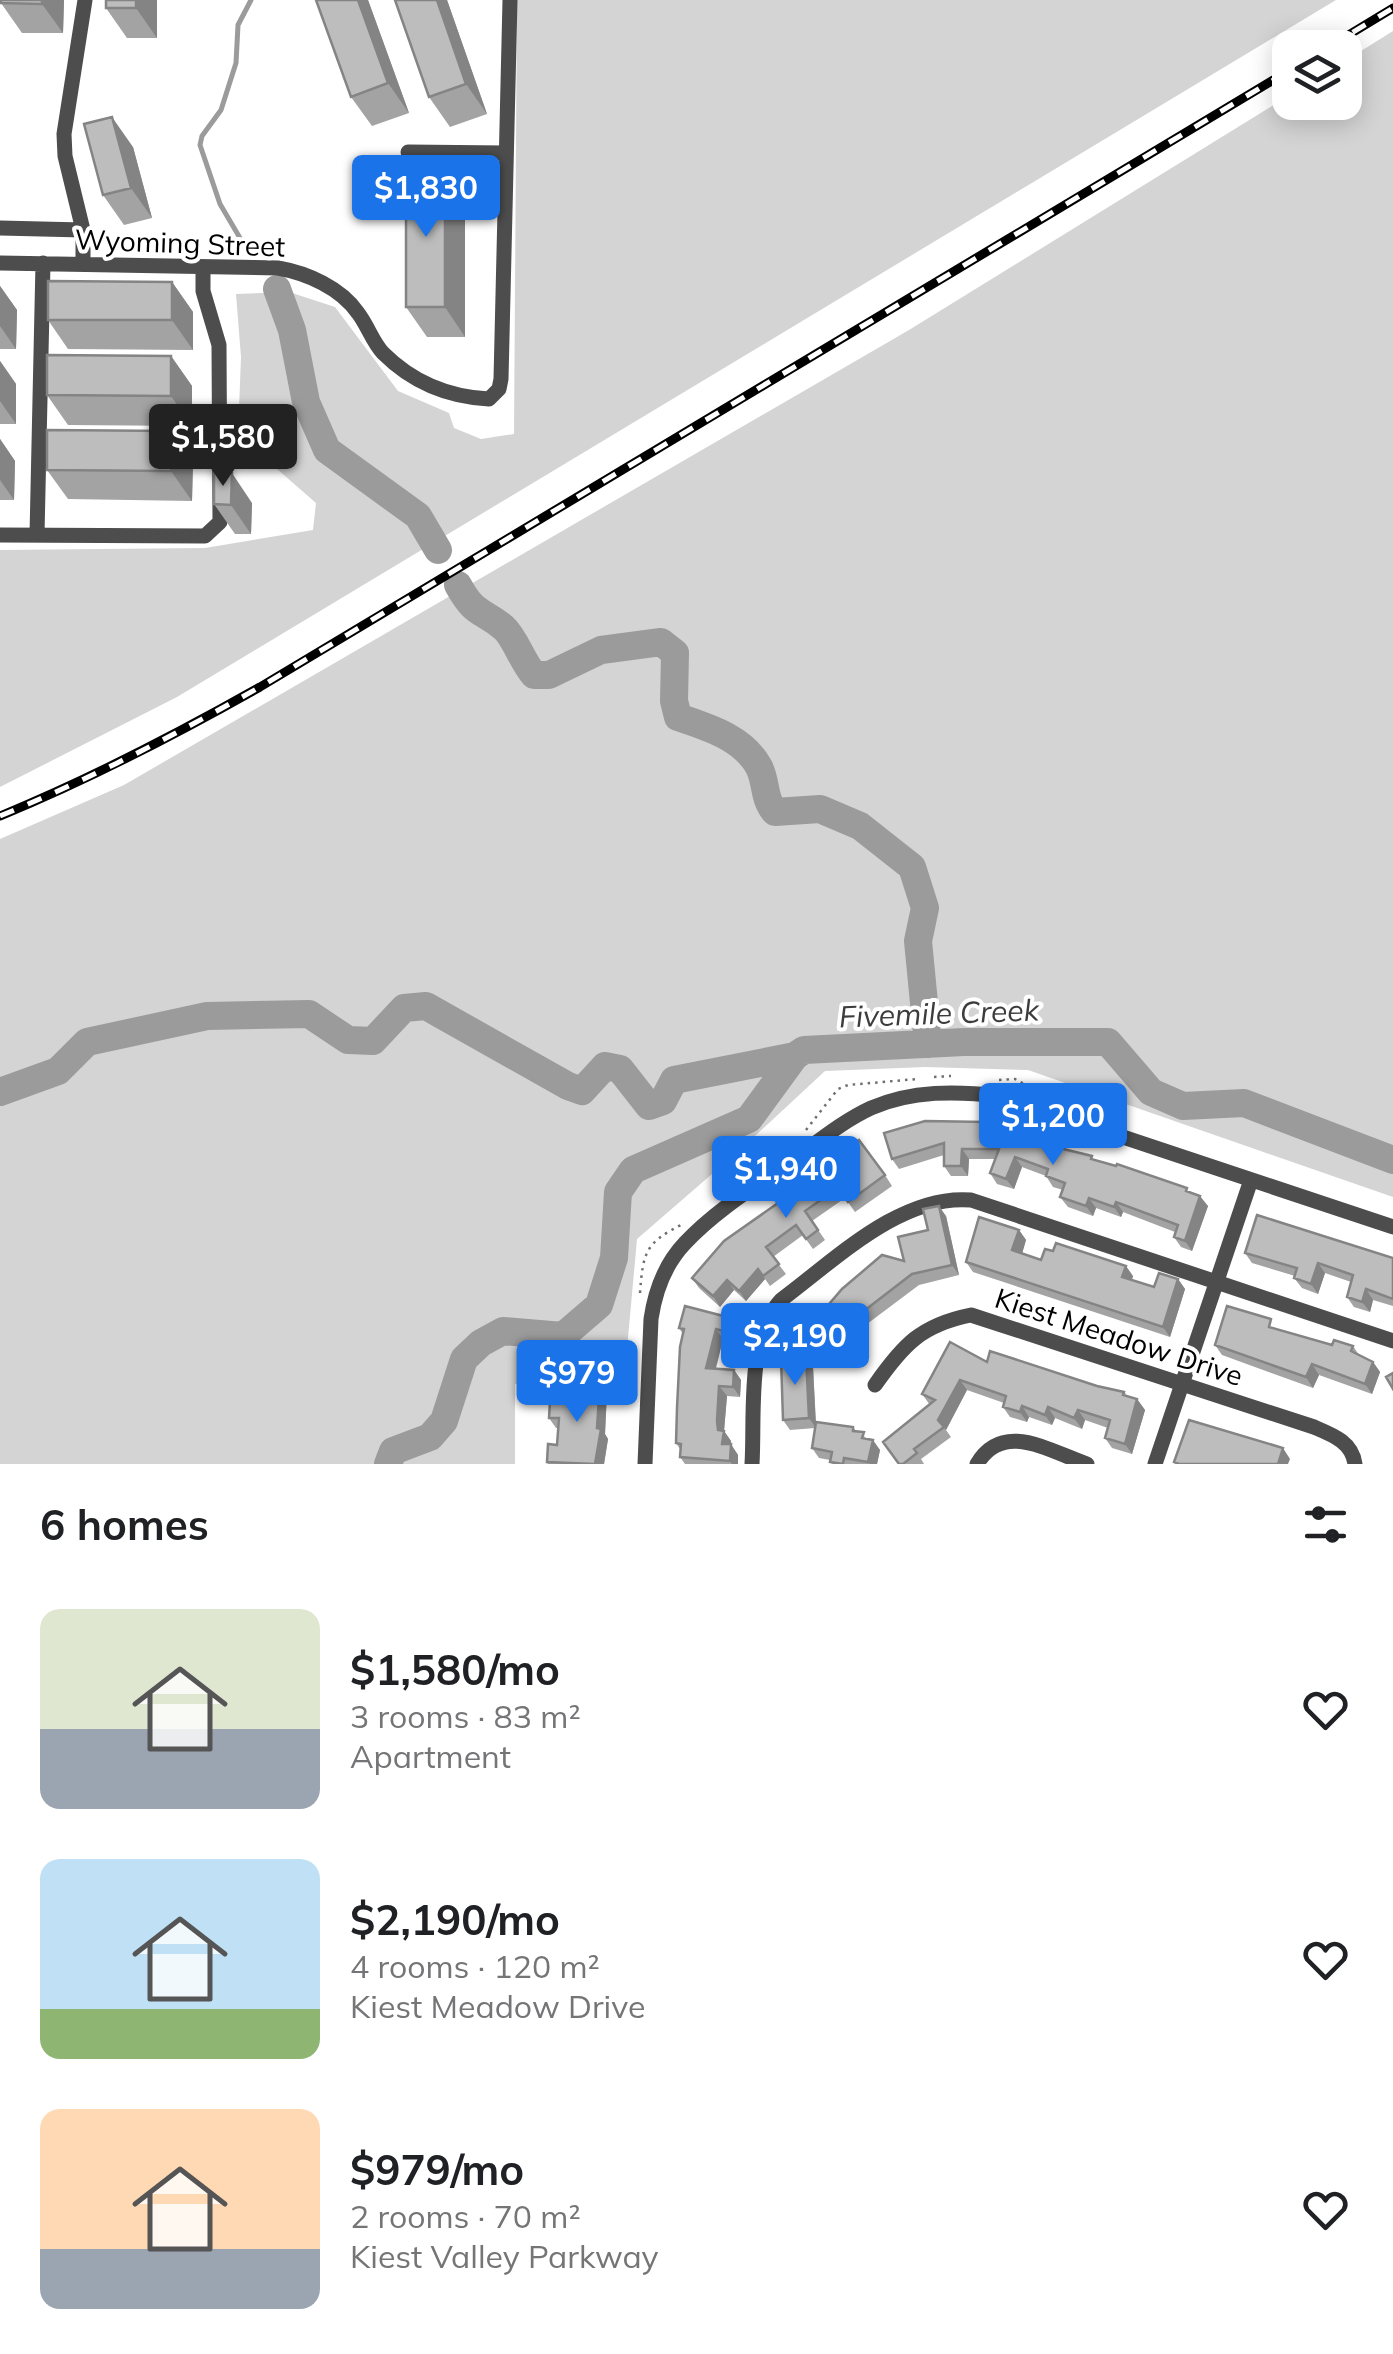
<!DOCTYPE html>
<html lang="en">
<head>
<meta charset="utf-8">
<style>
	:root { --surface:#fff; --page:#f2f2f2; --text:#202124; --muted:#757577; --accent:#1a73e8 }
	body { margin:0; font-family:Mulish,sans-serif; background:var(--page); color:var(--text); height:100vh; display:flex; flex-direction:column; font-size:38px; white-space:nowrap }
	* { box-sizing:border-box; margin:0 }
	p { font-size:32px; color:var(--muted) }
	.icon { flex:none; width:55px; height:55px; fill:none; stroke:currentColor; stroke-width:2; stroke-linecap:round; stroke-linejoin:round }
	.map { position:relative; height:1464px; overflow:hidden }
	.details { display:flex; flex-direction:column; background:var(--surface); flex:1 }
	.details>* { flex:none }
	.fabs { position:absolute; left:1272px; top:30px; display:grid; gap:20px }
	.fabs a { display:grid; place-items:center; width:90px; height:90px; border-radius:20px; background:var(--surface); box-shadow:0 5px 25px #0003; font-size:50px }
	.price { position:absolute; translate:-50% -85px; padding:0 22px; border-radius:10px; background:var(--accent); color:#fff; font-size:32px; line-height:65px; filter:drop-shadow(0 2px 5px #0008) }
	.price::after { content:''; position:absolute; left:50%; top:60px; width:30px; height:22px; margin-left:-15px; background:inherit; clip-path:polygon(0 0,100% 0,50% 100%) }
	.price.active { background:#222; color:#fff }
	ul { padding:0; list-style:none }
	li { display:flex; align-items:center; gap:30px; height:250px; padding:0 40px }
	li span { display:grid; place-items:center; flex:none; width:280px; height:200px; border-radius:20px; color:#555 }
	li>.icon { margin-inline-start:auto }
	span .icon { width:120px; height:120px; fill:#fffc; stroke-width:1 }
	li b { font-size:42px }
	h2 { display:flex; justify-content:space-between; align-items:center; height:120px; padding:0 40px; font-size:42px }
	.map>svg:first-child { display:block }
	.green { fill:#d4d4d4 }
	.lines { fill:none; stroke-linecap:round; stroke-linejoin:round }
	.stream { stroke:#9b9b9b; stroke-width:5 }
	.river { stroke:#9b9b9b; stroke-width:28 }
	.path { stroke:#6f6f6f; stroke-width:2.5; stroke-dasharray:2.5 5; stroke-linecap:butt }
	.minor { stroke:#4d4d4d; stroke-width:15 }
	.rail-casing { stroke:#000; stroke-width:9 }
	.rail { stroke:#fff; stroke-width:5; stroke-dasharray:15; stroke-linecap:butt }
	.wall { fill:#a3a3a3 }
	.shaded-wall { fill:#848484 }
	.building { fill:#bdbdbd; stroke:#848484; stroke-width:2.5 }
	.labels { text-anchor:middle; stroke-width:8; stroke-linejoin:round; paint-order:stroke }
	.street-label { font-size:28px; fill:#000; stroke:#fff }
	.water-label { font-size:30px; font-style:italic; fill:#3c3c3c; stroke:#fff }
</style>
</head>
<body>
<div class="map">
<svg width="1393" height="1464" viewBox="0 0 1393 1464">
	<rect width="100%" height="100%" fill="#fff"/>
	<path class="green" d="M517,0H1336L177,697L0,787V550L205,548L313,530L316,503L238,435L241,357L236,294L289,292L335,307L398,391L449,413L454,428L481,439L514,434Z
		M1393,31V1197L1028,1070L925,1067L825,1071L742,1148L637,1239L624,1382L515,1384V1464H0V839L124,785L909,330L1290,95V102H1345V61Z"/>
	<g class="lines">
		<path class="stream" d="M240,238L220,204L200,145L202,136L221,110L236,63L238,25L251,0"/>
		<path class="river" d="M277,289L292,330L306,402L327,450L418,516L438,550
			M458,585C476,617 480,608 504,628C515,638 522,661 534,675H549L601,650L661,642L675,653L674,701L678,717C707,727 743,737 759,767C767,783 763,798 775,812L820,809L860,826L912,867L925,908L918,941L928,1044
			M0,1092L58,1071L87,1042L207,1016L309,1014L348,1040L373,1041L404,1008L426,1006L568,1086L582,1091L605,1066L620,1069L649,1106L663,1101L674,1080L795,1056
			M388,1464L393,1451L430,1437L444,1421L464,1359L481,1343L503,1331L563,1336L599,1305L614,1258L618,1192L633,1170L749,1119L795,1056L804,1050L964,1042H1108L1151,1092L1183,1106L1244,1103L1393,1160"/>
		<path class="path" d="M934,1077L951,1076
			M999,1080L1015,1079L1038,1092
			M806,1130L838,1089L848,1085L917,1079
			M729,1185L736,1177L771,1155
			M640,1293C643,1253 645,1243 681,1225"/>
		<path class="minor" d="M408,152L506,153
			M0,228L83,230V264
			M83,230L65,156L64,134L85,0
			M0,263L278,268C307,273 341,288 358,313C368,326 372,341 383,353C412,382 449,397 489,399L499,389L501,379L510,0
			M0,535L205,536L220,522L219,345L203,291V267
			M37,535L43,263
			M875,1385C903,1345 921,1325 971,1315L1314,1427C1333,1435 1352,1442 1355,1464
			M645,1464L651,1319C655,1292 665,1264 685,1243C716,1210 757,1185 794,1159C819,1141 843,1121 871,1108C912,1090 957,1091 1000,1096L1393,1227
			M752,1464C755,1415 746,1338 781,1300C834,1261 900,1194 971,1200L1393,1341
			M977,1464C1003,1420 1049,1451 1087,1464
			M1155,1464L1251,1180"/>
		<defs>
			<path id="rail" d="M1327,48L1393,8
				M0,816C90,779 175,735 260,687L1290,70"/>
		</defs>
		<use href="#rail" class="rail-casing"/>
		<use href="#rail" class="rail"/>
	</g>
	<path class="wall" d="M64,0L63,33H22L1,3Z
		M157,0V38H127L106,8Z
		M316,0H368L409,113L372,126L351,97Z
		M447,0L487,114L450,127L429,97Z
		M133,147L152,218L124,225L103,195Z
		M445,172L465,202V337H427L406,307Z
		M172,282L193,312V350L68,349L48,320Z
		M0,286L17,310L16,349H0Z
		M171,356L192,386V426L68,425L47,395Z
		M0,361L16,384V424H0Z
		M172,431L193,461L192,501L68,499L47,470Z
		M0,439L15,461L14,500H0Z
		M252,503L251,534H235L214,504Z
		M884,1133L1055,1147L1190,1192L1208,1206L1192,1251L1181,1247L1174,1237L1175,1232L1123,1212L1121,1217L1096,1208L1093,1216L1068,1207L1060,1197L1063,1190L1053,1187L1046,1176L1022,1167L1014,1189L997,1184L990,1173L995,1159H969L968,1176H951L944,1166V1155L899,1169L892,1159Z
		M825,1170L885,1175L892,1186L855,1212L845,1198L812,1221L825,1240L813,1249L803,1235L773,1257L786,1274L770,1286L765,1279L746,1301L734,1290L720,1307L699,1288L692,1278Z
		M946,1216L959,1275L919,1285L867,1324L864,1319L826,1360L790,1328L783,1318L812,1324L904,1261L928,1230Z
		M1019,1230L1026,1240L1022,1253L1041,1260L1133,1276L1132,1280L1154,1287L1178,1279L1185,1289L1170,1337L973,1272L966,1262Z
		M1245,1253L1393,1258V1306L1373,1300L1370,1312L1354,1307L1347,1297L1351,1282L1325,1273L1318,1294L1302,1288L1294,1278L1295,1276L1252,1263Z
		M734,1327L730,1341L723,1339L716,1369L734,1370L741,1380L740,1397L727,1396L724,1431L731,1441L730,1444L738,1455V1464H685L680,1457V1449L676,1443L683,1334L679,1328Z
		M1278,1329L1332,1345L1353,1346L1359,1355L1373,1362L1380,1372L1372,1394L1319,1375L1313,1388L1222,1355L1215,1345Z
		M806,1357L813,1367L816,1423L853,1427L856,1431L868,1439L880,1450L877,1464H832L830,1460L819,1458L812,1448L815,1428L790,1430L783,1420Z
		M987,1362L1124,1392L1128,1396L1137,1399L1145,1410L1132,1454L1112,1448L1105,1438L1108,1428L1085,1420L1082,1429L1055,1418L1052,1425L1029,1417L1027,1422L1010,1417L1003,1407L1004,1403L967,1390L946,1430L951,1437L921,1459L924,1464H899L930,1405L922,1394Z
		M607,1391L605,1434L608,1439L604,1464H548L547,1462L557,1445L558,1428H556L549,1418L569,1402Z"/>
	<path class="shaded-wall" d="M42,0H64L63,33L42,4Z
		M136,0H157V38L136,8Z
		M358,0H368L409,113L388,83Z
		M437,0H447L487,114L466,84Z
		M112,117L133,147L152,218L131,188Z
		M445,172L465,202V337L445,307Z
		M172,282L193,312V350L172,320Z
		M0,286L17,310L16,349L0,326Z
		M171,356L192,386V426L171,396Z
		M0,361L16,384V424L0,401Z
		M172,431L193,461L192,501L171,471Z
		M0,439L15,461L14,500L0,480Z
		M232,473L252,503L251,534L231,505Z
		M962,1149L969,1159L968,1176L961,1166Z
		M1015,1157L1022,1167L1014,1189L1006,1179Z
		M1200,1196L1208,1206L1192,1251L1185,1241Z
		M1089,1198L1096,1208L1093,1216L1086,1206Z
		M1116,1202L1123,1212L1121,1217L1114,1207Z
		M939,1206L946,1216L959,1275L952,1265Z
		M1019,1230L1026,1240L1020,1261L1012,1250Z
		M1318,1263L1325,1273L1318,1294L1311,1284Z
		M1126,1266L1133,1276L1129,1287L1122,1277Z
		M758,1269L765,1279L746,1301L739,1291Z
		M1178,1279L1185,1289L1170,1337L1163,1327Z
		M727,1280L734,1290L720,1307L713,1296Z
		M1366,1289L1373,1300L1370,1312L1362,1302Z
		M856,1309L864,1319L826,1360L819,1350Z
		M727,1317L734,1327L730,1341L723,1331Z
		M716,1329L723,1339L713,1378L706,1368Z
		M806,1357L813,1367L816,1428L809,1418Z
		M1373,1362L1380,1372L1372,1394L1365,1384Z
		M1312,1364L1319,1375L1313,1388L1306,1377Z
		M734,1370L741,1380L740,1397L733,1387Z
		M960,1380L967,1390L946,1430L938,1420Z
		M600,1381L607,1391L605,1434L608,1439L604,1464H595Z
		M719,1386L727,1396L724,1431L731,1441L729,1454L722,1444L717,1421Z
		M1137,1399L1145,1410L1132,1454L1125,1444Z
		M1022,1406L1029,1417L1027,1422L1020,1412Z
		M1048,1407L1055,1418L1052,1425L1045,1415Z
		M1078,1410L1085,1420L1082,1429L1074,1418Z
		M873,1440L880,1450L877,1464H870L868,1462Z
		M731,1444L738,1455V1464H732L730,1461Z
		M1283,1448L1290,1459L1288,1464H1278Z"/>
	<path class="building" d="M1,0H42V4L1,3Z
		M106,0H136V8H106Z
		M316,0H358L388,83L351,97Z
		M395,0H437L466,84L429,97Z
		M112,117L131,188L103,195L84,124Z
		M406,172H445V307H406Z
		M48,281L172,282V320H48Z
		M47,355L171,356V396L47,395Z
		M47,430L172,431L171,471L47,470Z
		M214,473H232L231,505L214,504Z
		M925,1121L987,1122L1055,1147L1092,1156L1091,1159L1116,1166L1117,1164L1187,1188L1186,1191L1200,1196L1185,1241L1174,1237L1178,1225L1116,1202L1114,1207L1089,1198L1086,1206L1060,1197L1065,1183L1046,1176L1048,1169L1015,1157L1006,1179L990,1173L999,1149H962L961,1166H944V1143L892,1159L884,1133Z
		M859,1140L885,1175L848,1202L838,1188L805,1211L818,1230L806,1239L796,1225L766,1247L779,1264L763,1276L758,1269L739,1291L727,1280L713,1296L692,1278L724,1241L825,1170L822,1166Z
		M939,1206L952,1265L912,1274L860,1314L856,1309L819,1350L783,1318L793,1307L812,1324L842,1289L882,1255L904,1261L898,1237L928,1230L923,1209Z
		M1257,1215L1393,1258V1299L1366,1289L1362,1302L1347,1297L1353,1275L1318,1263L1311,1284L1294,1278L1297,1268L1245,1253Z
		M979,1217L1019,1230L1012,1250L1041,1260L1045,1249L1053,1251L1056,1243L1126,1266L1122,1277L1154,1287L1159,1273L1178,1279L1163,1327L966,1262Z
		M685,1306L727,1317L723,1331L716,1329L706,1368L734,1370L733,1387L719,1386L717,1421L718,1430L724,1431L722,1444H731L730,1461L680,1457L681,1444L676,1443L677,1408L680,1347L684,1329L679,1328Z
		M1227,1306L1271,1319L1269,1327L1332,1345L1334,1340L1353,1346L1351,1351L1373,1362L1365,1384L1312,1364L1306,1377L1215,1345Z
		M950,1342L987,1362L990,1351L1097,1386L1124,1392L1123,1395L1137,1399L1125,1444L1105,1438L1110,1420L1078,1410L1074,1418L1048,1407L1045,1415L1022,1406L1020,1412L1003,1407L1006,1396L960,1380L938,1420L944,1427L914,1449L917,1453L903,1464H899L883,1442L935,1400L922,1394Z
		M806,1357L809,1418L783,1420L781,1358Z
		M1393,1373V1389L1386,1377Z
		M570,1379L600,1381L597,1428L601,1429L595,1464L547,1462L548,1444L557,1445L559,1418H549L550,1401L569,1402Z
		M1189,1420L1283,1448L1278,1464H1179L1174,1462Z
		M816,1422L853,1427V1431L864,1432L862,1438L873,1440L868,1462L844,1458L843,1464L830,1462L832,1452L812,1448Z"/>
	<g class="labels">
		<g class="street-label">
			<text transform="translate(180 243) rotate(2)" y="10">Wyoming Street</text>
			<text transform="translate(1119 1337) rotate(18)" y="10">Kiest Meadow Drive</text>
		</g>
		<g class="water-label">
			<text transform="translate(939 1014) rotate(-2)" y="10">Fivemile Creek</text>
		</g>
	</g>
</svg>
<div class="fabs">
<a><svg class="icon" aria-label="layers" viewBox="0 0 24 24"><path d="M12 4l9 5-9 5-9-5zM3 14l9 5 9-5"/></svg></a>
</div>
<b class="price" style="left:426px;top:240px">$1,830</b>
<b class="price active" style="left:223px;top:489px">$1,580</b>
<b class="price" style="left:1053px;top:1168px">$1,200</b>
<b class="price" style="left:786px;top:1221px">$1,940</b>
<b class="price" style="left:795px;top:1388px">$2,190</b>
<b class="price" style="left:577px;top:1425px">$979</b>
</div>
<section class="details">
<h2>6 homes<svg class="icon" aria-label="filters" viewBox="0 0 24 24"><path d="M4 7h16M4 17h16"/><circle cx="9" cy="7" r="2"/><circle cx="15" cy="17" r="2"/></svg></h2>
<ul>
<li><span style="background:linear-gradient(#dfe7d0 60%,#9aa5b1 0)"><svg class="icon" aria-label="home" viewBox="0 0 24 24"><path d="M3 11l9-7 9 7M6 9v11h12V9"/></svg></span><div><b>$1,580/mo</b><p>3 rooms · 83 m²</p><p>Apartment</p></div><svg class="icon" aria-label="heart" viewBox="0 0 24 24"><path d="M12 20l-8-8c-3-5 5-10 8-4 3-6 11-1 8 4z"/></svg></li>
<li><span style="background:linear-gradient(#bfe0f5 75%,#8fb573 0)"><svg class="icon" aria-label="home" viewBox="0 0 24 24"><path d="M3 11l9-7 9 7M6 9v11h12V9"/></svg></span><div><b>$2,190/mo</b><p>4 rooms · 120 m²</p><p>Kiest Meadow Drive</p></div><svg class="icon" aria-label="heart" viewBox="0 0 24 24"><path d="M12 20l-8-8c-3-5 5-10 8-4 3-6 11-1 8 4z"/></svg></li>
<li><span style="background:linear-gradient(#ffd9b3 70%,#9aa5b1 0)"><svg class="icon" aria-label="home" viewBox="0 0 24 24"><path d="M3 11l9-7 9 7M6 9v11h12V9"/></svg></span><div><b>$979/mo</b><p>2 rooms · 70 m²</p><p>Kiest Valley Parkway</p></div><svg class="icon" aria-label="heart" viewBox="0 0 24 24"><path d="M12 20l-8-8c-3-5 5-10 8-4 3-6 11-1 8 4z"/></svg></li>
</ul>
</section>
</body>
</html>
